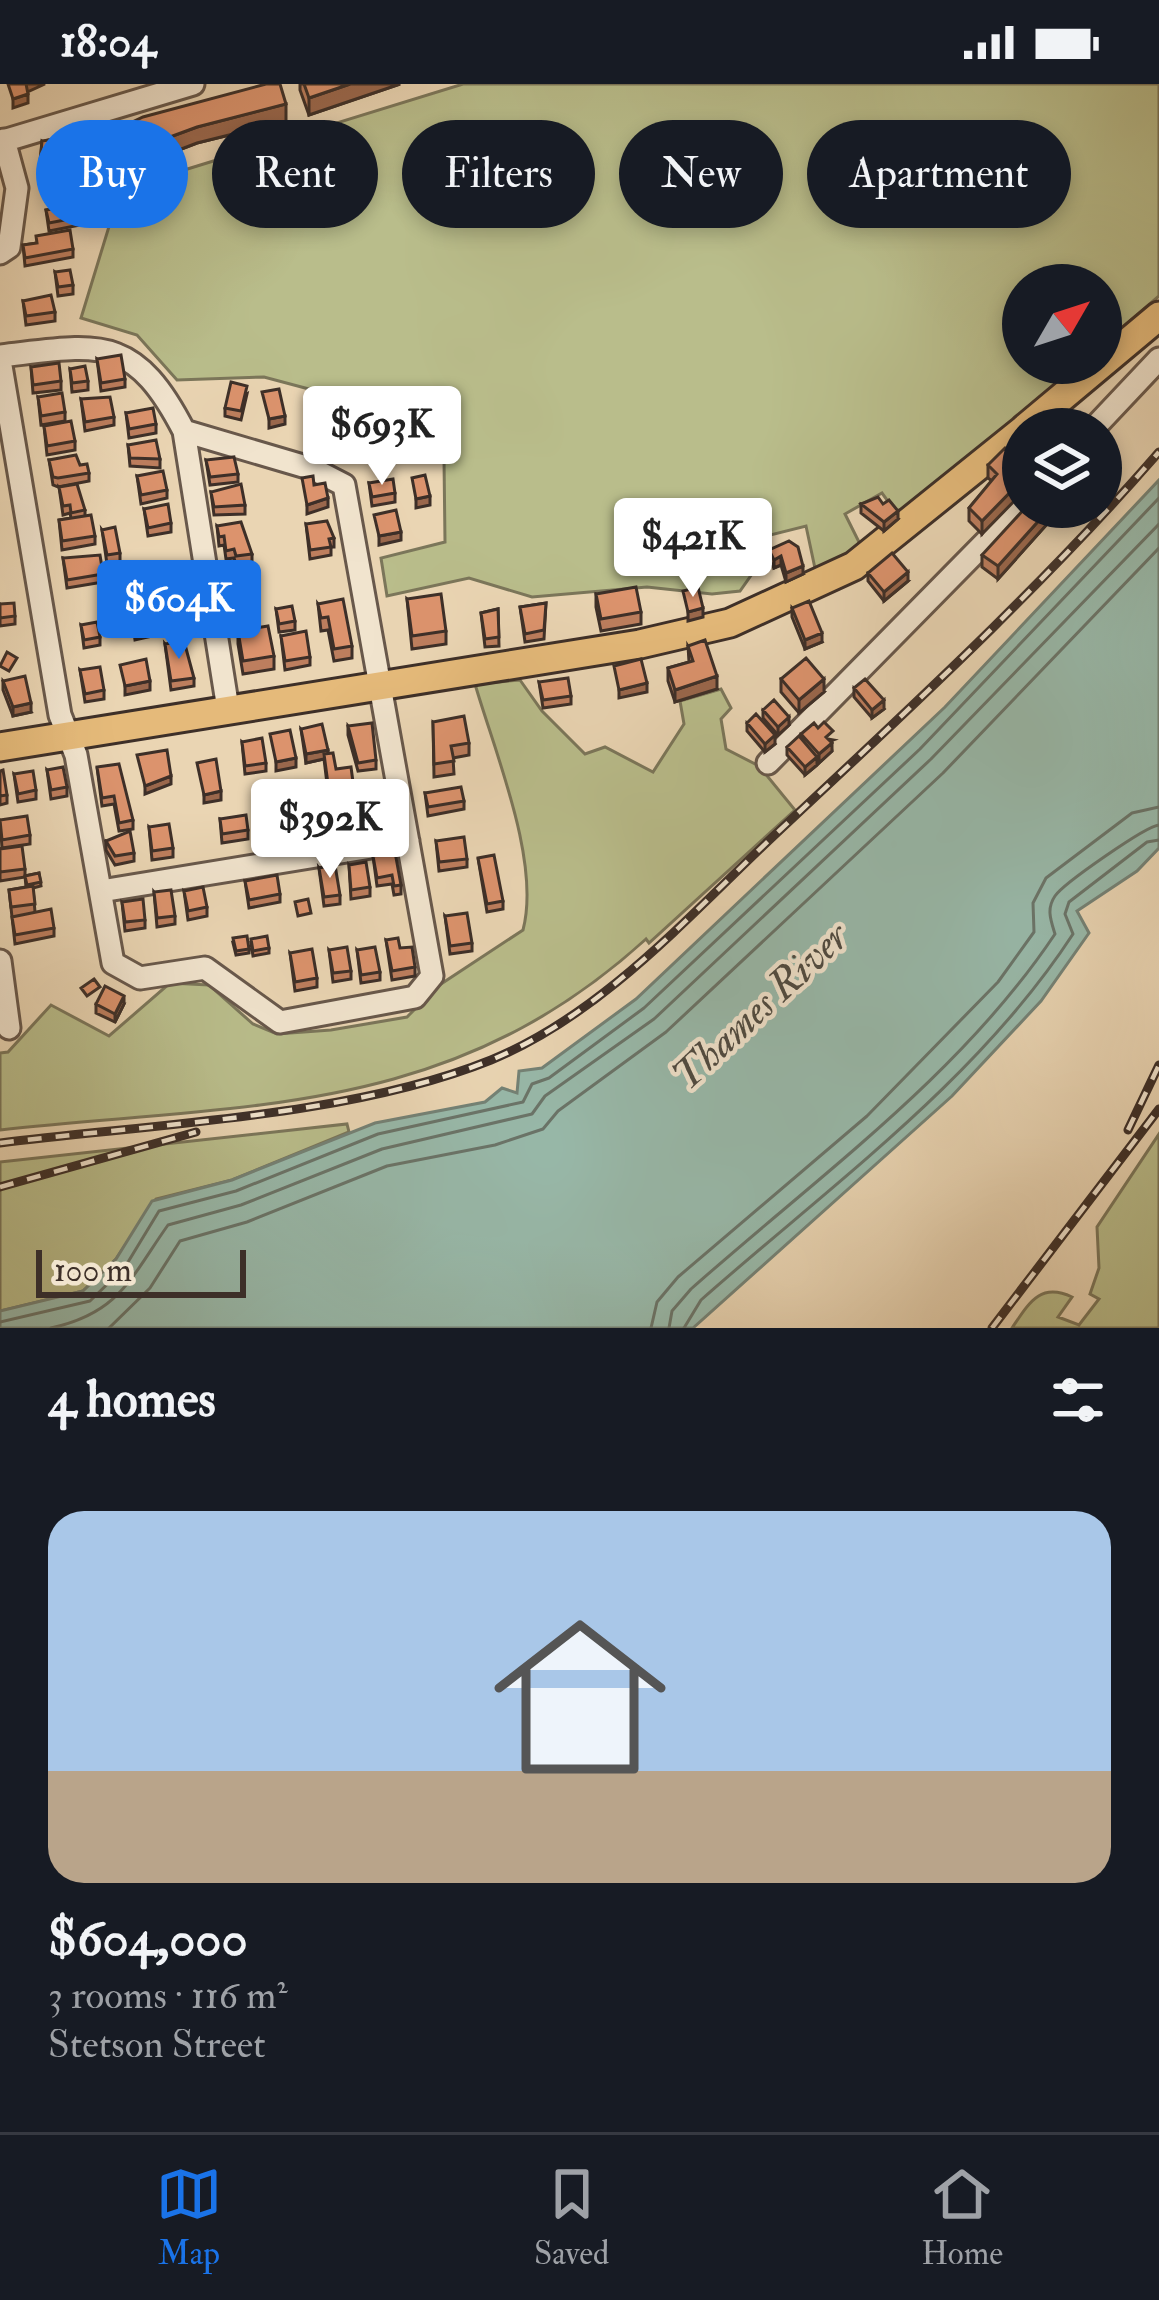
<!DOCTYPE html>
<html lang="en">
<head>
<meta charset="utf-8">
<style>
	:root { --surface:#171b24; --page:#20242c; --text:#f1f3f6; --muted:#9ea1a6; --line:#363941; --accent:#1a73e8 }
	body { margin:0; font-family:"IM FELL Double Pica",serif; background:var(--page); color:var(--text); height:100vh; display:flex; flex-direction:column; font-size:45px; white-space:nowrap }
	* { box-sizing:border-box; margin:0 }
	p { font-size:39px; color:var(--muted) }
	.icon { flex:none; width:66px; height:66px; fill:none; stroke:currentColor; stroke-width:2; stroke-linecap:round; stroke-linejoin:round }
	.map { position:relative; height:1244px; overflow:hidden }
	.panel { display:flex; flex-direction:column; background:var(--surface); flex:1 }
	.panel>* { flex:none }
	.banner { position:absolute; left:36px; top:36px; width:1089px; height:108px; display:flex; gap:24px }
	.needle { width:78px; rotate:51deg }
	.buttons { position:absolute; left:1002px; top:180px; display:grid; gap:24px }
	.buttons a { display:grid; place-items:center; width:120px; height:120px; border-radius:50%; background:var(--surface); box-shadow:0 6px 18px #0003; font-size:60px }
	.scale { position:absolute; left:36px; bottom:30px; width:210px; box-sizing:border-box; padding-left:12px; border:6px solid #3d2f28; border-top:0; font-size:33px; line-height:42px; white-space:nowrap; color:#3d2f28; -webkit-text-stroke:9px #f1e4ce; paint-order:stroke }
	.price { position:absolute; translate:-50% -102px; padding:0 27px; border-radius:12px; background:#fff; color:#222; font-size:39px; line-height:78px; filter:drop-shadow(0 3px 6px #0008) }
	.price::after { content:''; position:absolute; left:50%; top:72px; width:36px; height:27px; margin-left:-18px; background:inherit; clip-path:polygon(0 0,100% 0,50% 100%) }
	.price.current { background:var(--accent); color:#fff }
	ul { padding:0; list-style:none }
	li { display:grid; align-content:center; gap:24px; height:636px; padding:0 48px }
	li span { display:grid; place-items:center; height:372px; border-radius:36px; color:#555 }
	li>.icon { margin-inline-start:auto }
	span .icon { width:216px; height:216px; fill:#fffc; stroke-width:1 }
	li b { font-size:51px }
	h2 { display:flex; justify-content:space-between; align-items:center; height:144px; padding:0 48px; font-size:51px }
	.tag { padding:0 42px; border-radius:54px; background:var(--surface); box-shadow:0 6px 18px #0003; font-size:42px; line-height:108px }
	.tag.current { background:var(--accent); color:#fff }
	.status { display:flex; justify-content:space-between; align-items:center; height:84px; padding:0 60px; background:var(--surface); direction:ltr }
	.status svg { height:33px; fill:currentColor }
	.tabs { display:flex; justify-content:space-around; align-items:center; height:168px; border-top:3px solid var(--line); background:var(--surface); font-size:33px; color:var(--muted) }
	.tabs a { display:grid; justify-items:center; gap:6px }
	.tabs .current { color:var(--accent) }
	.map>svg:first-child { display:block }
	.green { fill:#b9bd8b; stroke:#7b765a; stroke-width:3 }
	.water { fill:#98b9aa; stroke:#748276; stroke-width:3 }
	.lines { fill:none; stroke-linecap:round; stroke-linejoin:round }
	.shore { stroke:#6a7469; stroke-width:3 }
	.minor-casing { stroke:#68584b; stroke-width:27 }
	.major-casing { stroke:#3d2f28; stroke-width:33 }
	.minor { stroke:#f1e4ce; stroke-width:21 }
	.major { stroke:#e5ba7a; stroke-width:27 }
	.rail-casing { stroke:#3d2f28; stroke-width:9 }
	.rail { stroke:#f1e4ce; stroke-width:4.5; stroke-dasharray:14; stroke-linecap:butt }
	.wall { fill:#bd7e5e; stroke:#3d2f28; stroke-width:3 }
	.shaded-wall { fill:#9a674c; stroke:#3d2f28; stroke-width:3 }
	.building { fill:#dc936d; stroke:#3d2f28; stroke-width:3 }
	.labels { text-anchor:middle; stroke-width:9; stroke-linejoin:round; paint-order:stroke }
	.water-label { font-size:42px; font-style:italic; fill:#4f4b42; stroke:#f1e4ce }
</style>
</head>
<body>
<div class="status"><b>18:04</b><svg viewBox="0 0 49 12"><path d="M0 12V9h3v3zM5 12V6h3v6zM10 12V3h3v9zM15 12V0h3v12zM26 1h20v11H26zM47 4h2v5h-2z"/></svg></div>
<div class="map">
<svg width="1159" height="1244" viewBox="0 0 1159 1244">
	<rect width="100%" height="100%" fill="#ead5b3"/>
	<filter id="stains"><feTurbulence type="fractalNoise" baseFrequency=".00167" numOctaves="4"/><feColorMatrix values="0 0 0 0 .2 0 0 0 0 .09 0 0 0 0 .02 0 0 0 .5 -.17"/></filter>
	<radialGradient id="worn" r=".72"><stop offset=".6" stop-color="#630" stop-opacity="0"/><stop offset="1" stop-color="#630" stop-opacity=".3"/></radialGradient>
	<path class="green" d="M463,0H1159V212L1101,262V201H1023V279H1082L900,434L882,409L845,430L863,466L816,489L806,442L770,451L753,465L759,480L740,507L712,510L647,503L532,513L469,494L387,512L381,474L445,458L444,375L365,320L264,293L177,296L137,251L81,234L126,87L142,99Z
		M520,596L542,627L585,670L605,663L653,688L684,640L680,617L721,605L731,624L721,635L726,665L759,682L795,726L649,859L646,855C449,1034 248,1019 0,1046V969L8,968L51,921L109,952L170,899L209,901L253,940L277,950L331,946L407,933L438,902L523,846C541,778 495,669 475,600Z
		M347,1040L349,1048L232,1096L156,1115L116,1175L83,1207L0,1227V1078Z
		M1159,1050V1244H1012C1029,1219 1040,1198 1072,1213L1058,1233L1079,1241L1099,1215L1090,1210L1099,1184L1097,1143Z"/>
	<path class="water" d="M1159,396V764L1137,787L1077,827L1089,849L1041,917L952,1012L693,1244H0V1227L83,1207L116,1175L152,1117L232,1096L375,1039L485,1018L502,1004L517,1009L519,987L542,984L636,915L945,623Z"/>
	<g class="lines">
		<path class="shore" d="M0,1238L90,1217L125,1183L159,1127L236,1107L378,1050L523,1018L532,1000L549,994L644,924L920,665L1159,414
			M51,1244C120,1229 131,1193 168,1141L241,1121L382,1065L532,1030L545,1012L654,935L931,675L1159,440
			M109,1244L150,1204L180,1157L247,1138L387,1082L495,1061L543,1045L558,1027L666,948L943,689L1159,464
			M651,1244L657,1218L678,1193L867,1032L998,898L1034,848L1033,819L1046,794L1132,729L1159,723
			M669,1244L672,1227L691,1205C817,1093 961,991 1055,850C1051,837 1046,825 1055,812C1064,799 1146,742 1159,741
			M684,1244L701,1216C831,1101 978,996 1073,850L1065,830L1069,818L1147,758L1159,756"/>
		<defs>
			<path id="minor" d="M0,58L193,0
				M0,169L9,163L17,104L4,56
				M0,272C98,261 133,248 184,347L313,385L344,401L432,892L415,913L280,938L205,884L140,894L113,879L76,671L60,631L0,276
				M1093,345L1159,275
				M184,347L228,625
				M768,679L1023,420
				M101,807L408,757
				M0,877L9,944"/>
			<path id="major" d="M1024,345L1159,232
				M0,663L640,560L730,539L854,482L1023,346"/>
		</defs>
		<use href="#minor" class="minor-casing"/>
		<use href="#major" class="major-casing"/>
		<use href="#minor" class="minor"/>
		<use href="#major" class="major"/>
		<defs>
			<path id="rail" d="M1128,1046L1159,981
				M0,1059C152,1040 350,1033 491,976C605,929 692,828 780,746C910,624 1042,503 1159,368
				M0,1103L196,1048
				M992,1244L1159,1025"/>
		</defs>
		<use href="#rail" class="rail-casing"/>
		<use href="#rail" class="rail"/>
	</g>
	<path class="wall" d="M300,0H400L309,31L300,6Z
		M286,37L197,59L132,84L124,59V42Z
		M84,55L103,67V76L86,78Z
		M42,57L70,72V81L40,85Z
		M50,87L79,103V112L46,117L45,96L50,95Z
		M52,118L80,133V141L49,147L46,126L52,125Z
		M37,159L73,165V173L25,182L23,161Z
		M55,188L73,201V210L58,212Z
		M23,217L55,228V237L26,241Z
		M97,275L125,295V303L101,307Z
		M31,283L61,297V306L33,309Z
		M70,285L88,297V306L72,308Z
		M247,310L241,336L225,332V324Z
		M38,313L65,328V337L41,341Z
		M81,315L114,333V341L85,347Z
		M332,321L352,349V357L338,359Z
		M126,329L156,340V349L129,354Z
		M44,342L75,357V366L47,371Z
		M128,361L160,375V384L130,382Z
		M49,376L80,381L89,389V397L58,403L53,401Z
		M206,376L238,390V398L210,401Z
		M988,381L1023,382L982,450L969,437V424L992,397L988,394Z
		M137,392L167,406V414L141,420Z
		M369,399L395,409V418L372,422Z
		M59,403L85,426V432L95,452V460L62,466L59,436L71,434L70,429L63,431Z
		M211,408L245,421V430L214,431Z
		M861,420L898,435L884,447L861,429Z
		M1057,423V429L998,495L982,483V471Z
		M144,425L171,439V448L148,452Z
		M306,440L334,454V463H331V471L310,475Z
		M217,442L252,470V478L236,481L234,474L226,475L224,461L219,462Z
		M102,446L120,469V477L107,480Z
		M769,466L803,490L786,498L781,481L774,484L769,475Z
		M63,474L103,490V498L67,504Z
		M251,480L250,507L225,511L222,485Z
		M868,489L908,497L884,517L868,497Z
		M154,492L181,512V521L158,525Z
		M596,510L641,528V540L601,547L596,523Z
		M407,515L446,547V560L412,565Z
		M546,519L544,555L525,558L520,523Z
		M0,520L15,532V540L0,542Z
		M318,520L352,562V574L334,577L328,546L321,547Z
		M232,523L249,531V535L235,538Z
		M792,524L822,558L805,565L792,533Z
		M276,525L295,537V546L279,548Z
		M498,525L499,562L485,563L481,529Z
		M131,526L146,530L152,544V552L135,556Z
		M81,541L100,553V561L84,564Z
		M238,547L274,572V585L243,590L238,560Z
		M281,552L310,573V581L285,586Z
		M165,560L194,594V602L171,606Z
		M688,562L717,605L675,618L668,597V584L689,578Z
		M80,586L104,606V615L85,618Z
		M781,595L824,608L799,629L781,608Z
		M3,597L31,628L13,632L3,606Z
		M539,598L571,612V620L543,624Z
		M854,604L884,625L872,634L854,613Z
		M763,626L789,641L778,651L763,634Z
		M433,638L469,659V671L453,674L454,690L434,693Z
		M747,639L775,660L765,668L747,647Z
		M348,642L376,676V685L358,687L348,651Z
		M301,645L328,670L336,685L355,713V722L342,724L339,706L328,708L324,675L306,679Z
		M801,650L833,656L830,657L832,667L819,679L817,676V681L805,691L787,671V663L801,654Z
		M242,658L266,679V687L245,690Z
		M97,683L133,736V745L119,747L114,720L102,722Z
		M47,686L67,703V712L51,715Z
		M0,687L7,711V719L0,721Z
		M14,690L36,706V715L18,718Z
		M365,706L385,726V735L370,738Z
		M425,709L464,717V725L428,732Z
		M316,712L338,736V744L320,747Z
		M288,719L309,740V749L292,751Z
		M253,726L275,747V756L257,759Z
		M220,735L248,746V755L222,759Z
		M0,736L30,751V760L2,764Z
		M149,743L173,764V773L152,776Z
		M106,757L134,769V777L115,781L106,766Z
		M436,757L467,775V783L439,787Z
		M0,765L25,785V792L39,789L41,802L33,804L35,828L54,844V852L15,860L9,806L26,803L25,792V793L0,797Z
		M373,772L401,801V810L394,811L392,800L377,802Z
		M478,774L503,817V825L487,828Z
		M349,781L370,803V812L351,815Z
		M319,784L340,811V820L324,822Z
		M245,797L280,810V818L249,824Z
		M184,807L207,823V832L188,836Z
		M154,808L175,832V840L157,843Z
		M122,818L145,836V844L125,847Z
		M445,832L472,859V867L450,870Z
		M386,856L400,864L415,883V892L392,896Z
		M233,859L249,865V869L236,871Z
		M251,859L269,864V869L253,872Z
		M329,866L351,887V895L333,898Z
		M357,866L380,888V896L361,899Z
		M290,869L317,894V903L295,907Z
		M96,920H124L115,938L96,929Z"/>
	<path class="shaded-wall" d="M26,0H45L25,9Z
		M350,0H400L309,31V14Z
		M28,10V19L13,24V15Z
		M286,20V37L197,59L132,84V67L197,43Z
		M285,332V340L269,344V335Z
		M1023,395V408L982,450V437Z
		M430,412V421L416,424V415Z
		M328,414V423L307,430V421Z
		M1051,423H1057V429L998,495V482Z
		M898,427V435L884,447V438Z
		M401,448V456L379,461V452Z
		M781,472V481L774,484V476Z
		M803,482V490L786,498V489Z
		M908,488V497L884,517V508Z
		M703,524V533L688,537V528Z
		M822,549V558L805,565V556Z
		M717,592V605L675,618V606Z
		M824,595V608L799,629V616Z
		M150,597V606L125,611V602Z
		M647,599V608L619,614V606Z
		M884,616V625L872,634V626Z
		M31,619V628L13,632V623Z
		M789,633V641L778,651V643Z
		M775,651V660L765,668V660Z
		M832,659V667L819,679V670Z
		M328,666V674L306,679V670Z
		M817,673V681L805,691V683Z
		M296,674V683L276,687V678Z
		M171,692V700L145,710V702Z
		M221,707V716L204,719V711Z
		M124,912V920L115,938V930Z"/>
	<path class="building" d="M8,0H26L28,10L13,15Z
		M266,0H280L286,20L197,43L132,67L124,42L143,33Z
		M304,0H350L309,14Z
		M100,52L103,67L86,70L84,55Z
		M67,53L70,72L40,77L42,57Z
		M76,83L79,103L46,108L45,96L51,95L50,87Z
		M77,114L80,133L49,139L46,126L53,125L52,118Z
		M70,146L73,165L25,174L23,161L37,159L36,152Z
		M70,186L73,201L58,203L55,188Z
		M51,211L55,228L26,232L23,217Z
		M121,271L125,295L101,299L97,275Z
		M59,279L61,297L33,301L31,283Z
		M85,282L88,297L72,299L70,285Z
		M231,298L247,302L241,327L225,324Z
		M279,305L285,332L269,335L262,308Z
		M62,309L65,328L41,332L38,313Z
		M110,313L114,333L85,338L81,315Z
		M346,318L352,349L338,351L332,321Z
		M153,324L156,340L129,345L126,329Z
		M71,337L75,357L47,362L44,342Z
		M156,356L160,375L130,374L128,361Z
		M1005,364L1023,382V395L982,437L969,424L997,390L988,381Z
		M76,371L80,381L87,380L89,389L58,394L53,393L49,376Z
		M234,373L238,390L210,393L206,376Z
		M163,387L167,406L141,411L137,392Z
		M425,391L430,412L416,415L412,394Z
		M313,392L314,401L325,399L328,414L307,421L302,394Z
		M393,395L395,409L372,413L369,399Z
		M77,400L85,426L71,429L70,421L63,422L59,403Z
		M241,400L245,421L214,423L211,408Z
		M878,413L883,420L889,416L898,427L884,438L861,420Z
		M168,420L171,439L148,444L144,425Z
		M1026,423H1051L998,482L982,471Z
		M396,426L401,448L379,452L374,431Z
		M91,431L95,452L62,457L59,436Z
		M327,437L334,454L329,455L331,463L310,466L306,440Z
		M241,438L252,470L236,472L234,465L226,467L224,452L219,453L217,442Z
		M115,443L120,469L107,471L102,446Z
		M789,457L798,463L803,482L786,489L781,472L774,476L769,466Z
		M892,469L908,488L884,508L868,489Z
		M100,471L103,490L67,496L63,474Z
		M251,480L250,498L225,502L222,485Z
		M177,488L181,512L158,516L154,492Z
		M636,503L641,528L601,535L596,510Z
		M698,503L703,524L688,528L683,507Z
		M441,510L446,547L412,552L407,515Z
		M343,515L352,562L334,565L328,533L321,534L318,520Z
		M246,516L249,531L235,533L232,519Z
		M809,517L822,549L805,556L792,524Z
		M14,519L15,532L0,534V520Z
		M546,519L544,546L525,550L520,523Z
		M292,522L295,537L279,540L276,525Z
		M145,524L146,530L132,533L131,526Z
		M498,525L499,553L485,555L481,529Z
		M149,529L152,544L135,547L132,533Z
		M97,538L100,553L84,556L81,541Z
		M268,542L274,572L243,577L238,547Z
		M306,547L310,573L285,577L281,552Z
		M705,556L717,592L675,606L668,584L693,577L688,562Z
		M184,557L194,594L171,597L165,560Z
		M7,568L17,574L9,587L0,582Z
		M806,574L824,595L799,616L781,595Z
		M146,575L150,597L125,602L120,581Z
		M641,575L647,599L619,606L614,582Z
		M100,583L104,606L85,610L80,586Z
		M25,592L31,619L13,623L3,597Z
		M568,594L571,612L543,616L539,598Z
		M865,595L884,616L872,626L854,604Z
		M774,616L789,633L778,643L763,626Z
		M756,630L775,651L765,660L747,639Z
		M464,632L469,659L451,662L454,677L434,680L433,638Z
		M824,638L833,647L826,653L832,659L819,670L801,650L814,639L818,644Z
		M372,639L376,676L358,679L348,642Z
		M322,640L328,666L306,670L301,645Z
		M290,646L296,674L276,678L270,650Z
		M799,652L817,673L805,683L787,663Z
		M262,654L266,679L245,682L242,658Z
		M167,666L171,692L145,702L137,671Z
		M333,669L336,685L351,683L355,713L342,715L339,698L328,700L324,670Z
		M216,675L221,707L204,711L197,679Z
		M119,680L133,736L119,739L114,712L102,714L97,683Z
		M63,683L67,703L51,706L47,686Z
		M3,686L7,711L0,712V687Z
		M33,687L36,706L18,710L14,690Z
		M380,702L385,726L370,729L365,706Z
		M461,703L464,717L428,723L425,709Z
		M334,709L338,736L320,738L316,712Z
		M306,717L309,740L292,743L288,719Z
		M271,723L275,747L257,750L253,726Z
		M246,731L248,746L222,750L220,735Z
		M27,732L30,751L2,756L0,736Z
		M169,740L173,764L152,767L149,743Z
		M130,747L134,769L115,772L106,757Z
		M464,753L467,775L439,778L436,757Z
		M22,762L25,785L0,788V765Z
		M395,768L401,801L394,802L392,791L377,794L373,772Z
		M494,771L503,817L487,820L478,774Z
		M366,778L370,803L351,806L349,781Z
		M335,781L340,811L324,813L319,784Z
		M39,789L41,798L27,801L25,792Z
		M277,791L280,810L249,816L245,797Z
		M33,802L35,820L11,823L9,806Z
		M203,803L207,823L188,827L184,807Z
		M171,806L175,832L157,834L154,808Z
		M143,815L145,836L125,838L122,818Z
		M308,815L311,829L298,832L295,818Z
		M51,825L54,844L15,851L12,833Z
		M467,829L472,859L450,862L445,832Z
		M247,852L249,865L236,867L233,854Z
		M267,852L269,864L253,867L251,855Z
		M398,854L400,864L412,863L415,883L392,887L386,856Z
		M347,863L351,887L333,889L329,866Z
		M375,863L380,888L361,891L357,866Z
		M312,865L317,894L295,898L290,869Z
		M94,895L100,903L87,912L81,904Z
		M105,902L124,912L115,930L96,920Z"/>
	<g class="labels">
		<g class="water-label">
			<text transform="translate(759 921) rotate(-43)" y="15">Thames River</text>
		</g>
	</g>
	<rect width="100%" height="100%" filter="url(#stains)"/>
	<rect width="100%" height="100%" fill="url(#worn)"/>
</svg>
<div class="buttons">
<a><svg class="needle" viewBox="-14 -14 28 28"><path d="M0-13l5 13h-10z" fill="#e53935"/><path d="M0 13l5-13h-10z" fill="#9ea1a6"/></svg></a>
<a><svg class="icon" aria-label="layers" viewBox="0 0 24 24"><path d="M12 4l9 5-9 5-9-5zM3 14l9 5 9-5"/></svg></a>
</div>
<div class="scale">100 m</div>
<b class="price" style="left:382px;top:404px">$693K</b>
<b class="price" style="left:693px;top:516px">$421K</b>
<b class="price current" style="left:179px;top:578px">$604K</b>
<b class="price" style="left:330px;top:797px">$392K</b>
<div class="banner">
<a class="tag current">Buy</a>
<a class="tag">Rent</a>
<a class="tag">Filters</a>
<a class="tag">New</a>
<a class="tag">Apartment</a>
</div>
</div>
<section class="panel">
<h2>4 homes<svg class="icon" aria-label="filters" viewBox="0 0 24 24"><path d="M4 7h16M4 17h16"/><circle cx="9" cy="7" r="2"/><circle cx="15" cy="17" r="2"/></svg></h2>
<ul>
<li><span style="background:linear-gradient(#a9c7e8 70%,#b9a48a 0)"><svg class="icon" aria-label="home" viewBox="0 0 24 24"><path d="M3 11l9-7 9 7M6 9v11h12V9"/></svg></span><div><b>$604,000</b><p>3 rooms · 116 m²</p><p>Stetson Street</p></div></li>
</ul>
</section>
<nav class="tabs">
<a class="current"><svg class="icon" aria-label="map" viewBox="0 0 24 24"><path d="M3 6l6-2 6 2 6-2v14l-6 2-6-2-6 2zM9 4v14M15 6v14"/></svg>Map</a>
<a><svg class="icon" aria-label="saved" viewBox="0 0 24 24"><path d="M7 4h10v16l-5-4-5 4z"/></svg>Saved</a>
<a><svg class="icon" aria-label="home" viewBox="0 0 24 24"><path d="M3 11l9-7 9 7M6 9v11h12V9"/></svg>Home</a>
</nav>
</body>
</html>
